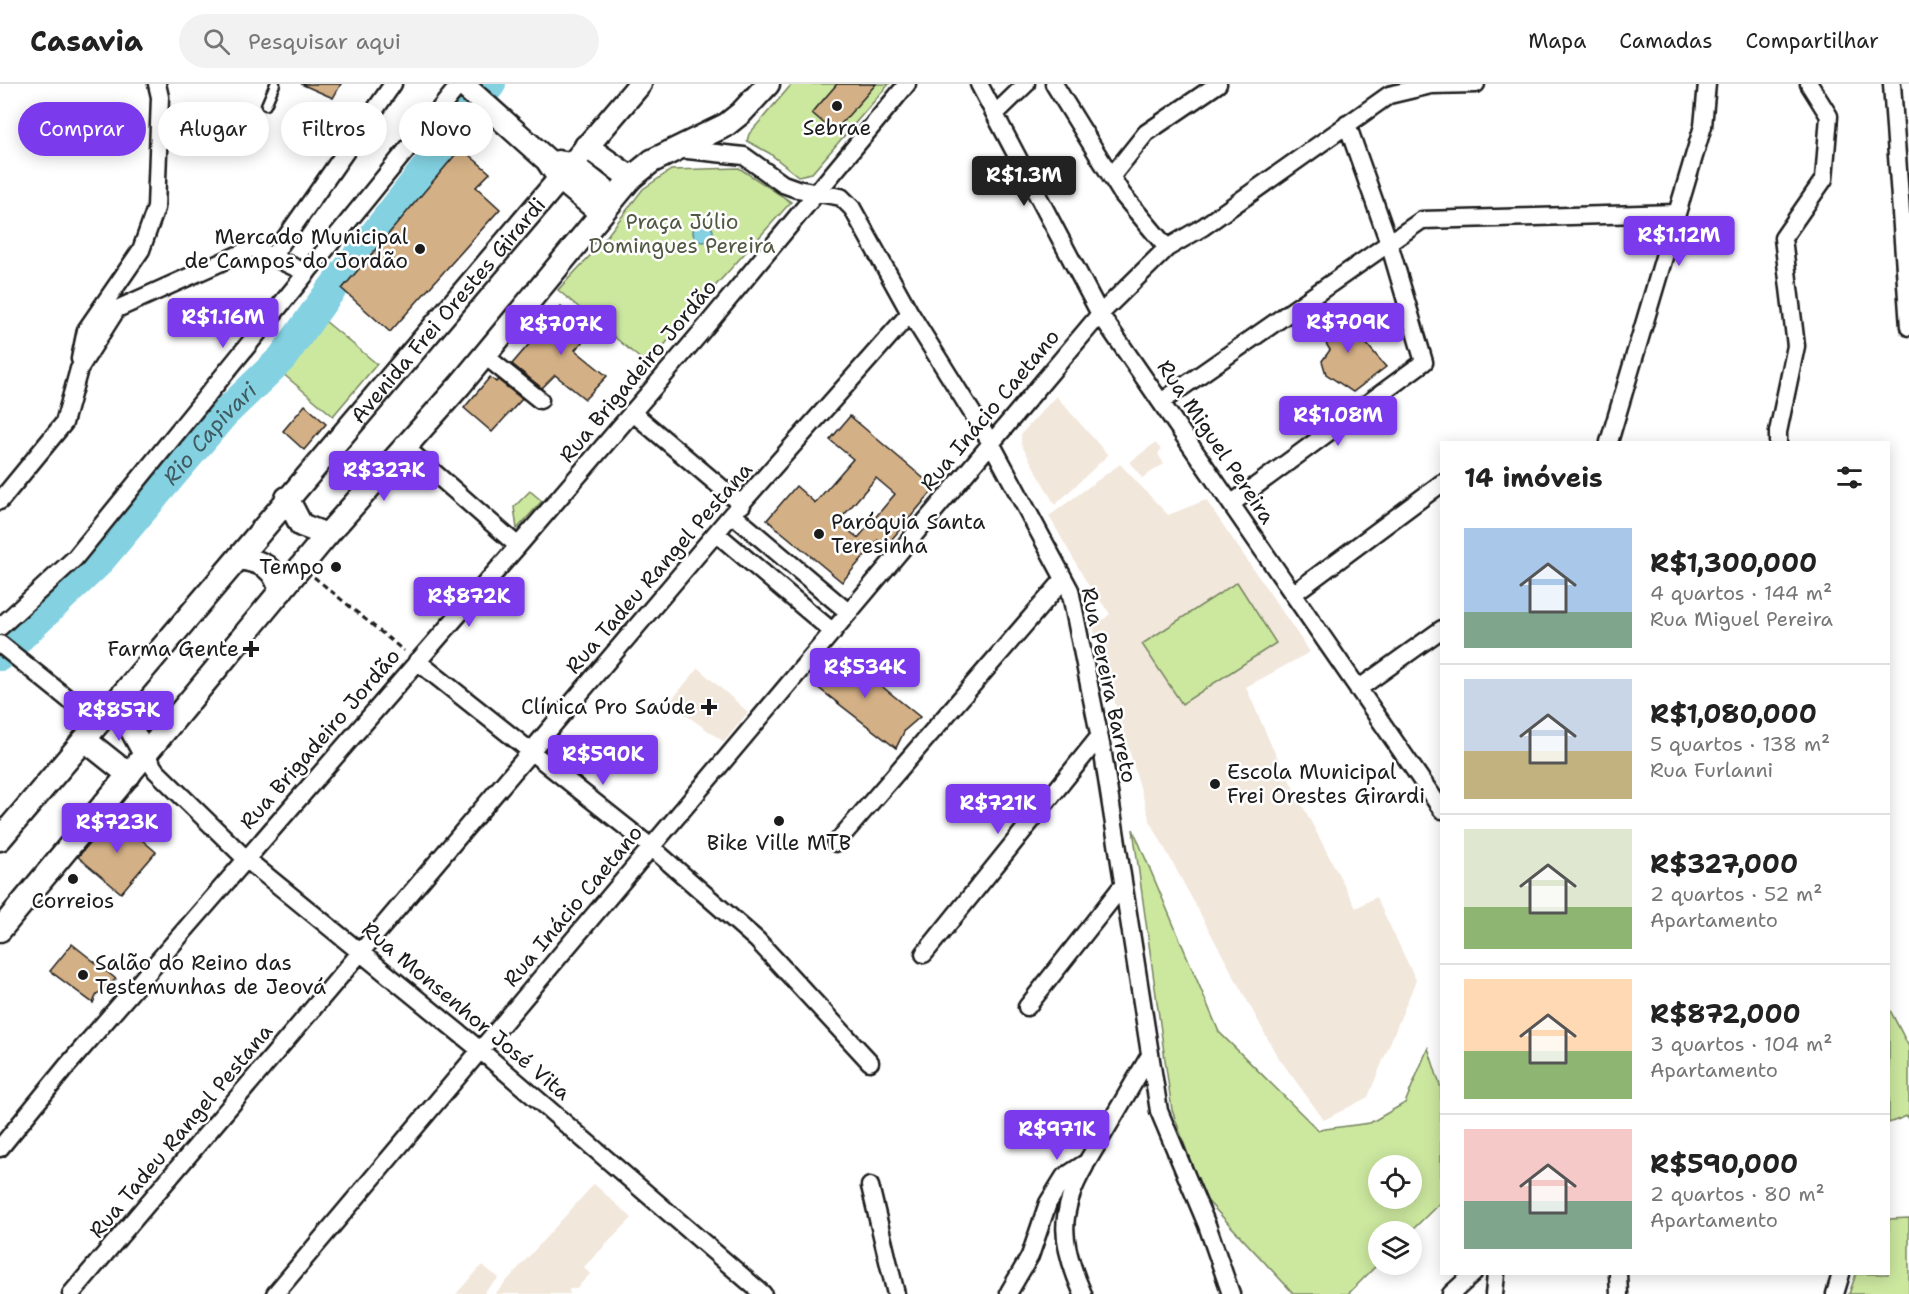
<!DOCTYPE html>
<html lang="pt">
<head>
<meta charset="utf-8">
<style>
	:root { --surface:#fff; --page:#f2f2f2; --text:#222; --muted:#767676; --line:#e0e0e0; --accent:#7c3aed }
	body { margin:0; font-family:"Shantell Sans",sans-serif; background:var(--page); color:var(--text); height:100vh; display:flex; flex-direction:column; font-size:22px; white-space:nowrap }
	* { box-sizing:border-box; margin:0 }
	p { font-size:20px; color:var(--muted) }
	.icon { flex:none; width:33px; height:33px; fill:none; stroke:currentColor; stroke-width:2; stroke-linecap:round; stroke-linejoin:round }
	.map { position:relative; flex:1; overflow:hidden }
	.details { position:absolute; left:1440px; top:357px; width:450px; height:834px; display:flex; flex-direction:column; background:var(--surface); border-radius:0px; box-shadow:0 3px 15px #0003 }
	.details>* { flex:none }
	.banner { position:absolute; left:18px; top:18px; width:570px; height:54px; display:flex; gap:12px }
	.buttons { position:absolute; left:1368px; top:1071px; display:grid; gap:12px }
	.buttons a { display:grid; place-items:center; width:54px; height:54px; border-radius:50%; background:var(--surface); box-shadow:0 3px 15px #0003; font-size:30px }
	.price { position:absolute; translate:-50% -51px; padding:0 14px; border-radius:6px; background:var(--accent); color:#fff; font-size:20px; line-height:39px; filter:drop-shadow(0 2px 3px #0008) }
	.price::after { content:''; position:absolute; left:50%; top:36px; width:18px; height:14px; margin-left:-9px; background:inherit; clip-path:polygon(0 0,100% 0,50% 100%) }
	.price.selected { background:#222; color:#fff }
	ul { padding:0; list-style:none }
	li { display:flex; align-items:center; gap:18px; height:150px; padding:0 24px }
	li+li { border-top:2px solid var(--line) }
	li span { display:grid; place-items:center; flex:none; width:168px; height:120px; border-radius:0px; color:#555 }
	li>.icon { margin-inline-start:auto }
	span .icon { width:72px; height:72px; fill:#fffc; stroke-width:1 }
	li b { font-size:26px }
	h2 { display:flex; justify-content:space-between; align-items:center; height:72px; padding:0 24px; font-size:26px }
	.chip { padding:0 21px; border-radius:27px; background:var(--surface); box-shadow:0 3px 15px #0003; font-size:21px; line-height:54px }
	.chip.selected { background:var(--accent); color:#fff }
	header { display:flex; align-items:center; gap:36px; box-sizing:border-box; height:84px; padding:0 30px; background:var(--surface); border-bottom:2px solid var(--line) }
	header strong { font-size:28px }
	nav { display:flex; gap:33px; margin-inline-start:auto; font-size:21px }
	.search { width:420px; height:54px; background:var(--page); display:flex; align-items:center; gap:15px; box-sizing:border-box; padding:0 21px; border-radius:33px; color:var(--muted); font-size:22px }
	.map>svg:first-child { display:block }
	.built { fill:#f2e7db }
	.green { fill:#cce89f; stroke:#74825e; stroke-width:1.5; fill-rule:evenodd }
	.water { fill:#83d1e1; stroke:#5a8992; stroke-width:1.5 }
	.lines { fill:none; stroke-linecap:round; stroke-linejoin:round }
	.river { stroke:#83d1e1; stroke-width:30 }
	.building { fill:#d4b086; stroke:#1c1c1c; stroke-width:1.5; fill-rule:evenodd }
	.lane-casing { stroke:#1c1c1c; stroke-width:13 }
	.street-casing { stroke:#1c1c1c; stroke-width:21 }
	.secondary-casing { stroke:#1c1c1c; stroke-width:27 }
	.path { stroke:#1c1c1c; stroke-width:3; stroke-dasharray:6 4.5; stroke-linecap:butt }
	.lane { stroke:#fff; stroke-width:8 }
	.street { stroke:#fff; stroke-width:16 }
	.secondary { stroke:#fff; stroke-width:22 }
	.poi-dot { fill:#1c1c1c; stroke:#fff; stroke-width:2 }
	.labels { text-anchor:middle; stroke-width:5; stroke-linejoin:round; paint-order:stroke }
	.poi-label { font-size:21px; fill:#1c1c1c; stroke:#fff; text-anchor:end }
	.park-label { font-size:21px; fill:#515943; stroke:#fff }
	.street-label { font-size:21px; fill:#1c1c1c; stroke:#fff }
	.water-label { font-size:22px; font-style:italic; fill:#405b61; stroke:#fff }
</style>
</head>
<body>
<header>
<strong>Casavia</strong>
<div class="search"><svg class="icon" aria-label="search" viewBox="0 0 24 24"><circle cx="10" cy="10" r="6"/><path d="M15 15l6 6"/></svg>Pesquisar aqui</div>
<nav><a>Mapa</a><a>Camadas</a><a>Compartilhar</a></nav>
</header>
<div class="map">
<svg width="1909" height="1210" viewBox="0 0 1909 1210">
	<rect width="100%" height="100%" fill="#fff"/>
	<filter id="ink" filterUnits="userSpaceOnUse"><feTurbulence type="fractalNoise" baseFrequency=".0167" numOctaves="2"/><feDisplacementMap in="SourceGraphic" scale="12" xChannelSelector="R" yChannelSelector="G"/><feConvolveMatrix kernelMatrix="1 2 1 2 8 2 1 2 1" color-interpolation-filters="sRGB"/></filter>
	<g filter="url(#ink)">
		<path class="built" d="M1056,312L1108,371L1055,421L1021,360V350Z
			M1155,359L1161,365L1158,370L1164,380L1142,394L1130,378Z
			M1120,380L1168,431L1206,416L1310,568L1246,603L1272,663L1356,824L1376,813L1416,896L1368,1013L1324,1036L1276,970L1150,737L1093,544L1110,530L1087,499L1049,432Z
			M698,584L748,628L724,658L669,619Z
			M594,1100L632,1134L584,1183L590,1190L576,1205H569L570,1210H495Z
			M482,1181L499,1194L484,1208L487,1210H456Z"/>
		<path class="green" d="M792,0H889L812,89L798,92L769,69L747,57L749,50Z
			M739,84L791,118L689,231L648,281L558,206L600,161L643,105L671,86Z
			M325,237L377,280L333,332L282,289Z
			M530,407L542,417L517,445L514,423Z
			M1237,498L1276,559L1182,620L1142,560Z
			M1133,745L1219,948L1318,1046L1370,1039L1405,1019L1428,964L1441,1004V1118L1411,1147L1378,1148V1180L1348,1210H1294L1203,1112L1172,1026ZM1378,1082H1412V1114H1378Z
			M1889,924L1909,963V1035L1907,1032L1889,1039Z
			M1909,1134V1210H1849L1856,1190H1888L1889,1135Z"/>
		<path class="water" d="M693 148a10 10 0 1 1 20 0a10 10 0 1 1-20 0Z"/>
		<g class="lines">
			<path class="river" id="s1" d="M0,572L97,480L223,331L282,274L328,210L491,0"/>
		</g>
		<path class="building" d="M301,0H341L333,14Z
			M837,0H876L834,48L812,29Z
			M461,64L490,89L476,103L500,125L390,248L342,205Z
			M561,223L592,247L575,266L607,292L585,315L555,291L542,304L512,280Z
			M1339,227L1386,283L1353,308L1326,290L1322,277L1330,266L1316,243Z
			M490,293L496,298L498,296L522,315L492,348L464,324Z
			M305,321L326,340L304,366L283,347Z
			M850,332L935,404L886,462L878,456L842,498L767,436L796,402L815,419L853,375L830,356ZM876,394L895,410L858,454L838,438Z
			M839,568L920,633L905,646L896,664L812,599L821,584Z
			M113,731L156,768L121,809L78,773Z
			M72,860L116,895L97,910L93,919L50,887Z"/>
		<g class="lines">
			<defs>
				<path id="lane" d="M266,21L275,0"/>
				<path id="street" d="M979,0L1100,230L1442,726
					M1054,0L1122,110L1167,164
					M1892,0L1909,243
					M995,30L1026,0
					M678,65L744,72L783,100L797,105L841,113L852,124L910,229L991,359L1070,506L1103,670L1159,1027L1207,1141L1231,1210
					M1111,93L1146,49L1218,0
					M272,173L393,0
					M484,271L540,316
					M80,275L86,246L141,166L156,124L160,13L157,0
					M1161,318L1422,136L1677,129
					M632,328L742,421
					M1609,358L1703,42L1707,0
					M1778,358V348L1796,262L1783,154L1824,95L1829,32L1809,0
					M405,363L518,462
					M0,417L64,339L79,285L117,225L253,164L307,189
					M1231,420L1424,278L1389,159L1347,40
					M732,430L848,528
					M716,449L833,548
					M1293,510L1442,399
					M0,543L75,474L460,0
					M0,560L99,640
					M417,577L651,763L757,856L870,978
					M1358,605L1442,545
					M146,672L156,687L246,775L480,966L763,1210
					M836,759L1064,495
					M924,870L1099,653
					M1027,923L1123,801
					M0,1064L66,983L518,462L703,246L907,0
					M870,1102L896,1210
					M1618,1190L1619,1210
					M1009,1208L1030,1172L1048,1119L1064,1093L1087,1078L1150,971
					M71,1210L732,430L910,229
					M275,1210L1100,230L1167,164L1203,143L1389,11L1431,1L1476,0
					M1083,1210C1061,1160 1057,1130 1085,1082
					M1451,1210L1473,1190
					M1494,1210L1496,1190
					M1835,1210L1841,1190"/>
				<g id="secondary">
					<path d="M462,0L547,76L559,94L601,129"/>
					<path d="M586,62L631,94"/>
					<path d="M558,78L571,80L613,113"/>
					<path d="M287,414L301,441L327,451"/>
					<path d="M239,474C263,478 274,483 281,507"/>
					<path d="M117,619L146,672"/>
					<path d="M85,656L129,691"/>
					<path id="s2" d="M0,755L640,0"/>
					<path d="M0,846L327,451L460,301L631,94L652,77L726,41L741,29L768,0"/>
				</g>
			</defs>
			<use href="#lane" class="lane-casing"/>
			<use href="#street" class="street-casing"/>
			<use href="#secondary" class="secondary-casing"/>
			<path class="path" d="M314,493L404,567"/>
			<use href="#lane" class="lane"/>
			<use href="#street" class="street"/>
			<use href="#secondary" class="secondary"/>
		</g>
	</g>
	<g class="poi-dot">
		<circle cx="837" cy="22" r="6"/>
		<circle cx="420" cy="165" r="6"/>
		<circle cx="819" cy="450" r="6"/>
		<circle cx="336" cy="483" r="6"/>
		<path d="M248 556h6v6h6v6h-6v6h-6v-6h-6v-6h6z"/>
		<path d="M706 614h6v6h6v6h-6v6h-6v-6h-6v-6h6z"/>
		<circle cx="1215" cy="700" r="6"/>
		<circle cx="779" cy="737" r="6"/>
		<circle cx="73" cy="795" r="6"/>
		<circle cx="83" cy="891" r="6"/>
	</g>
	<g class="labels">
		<g class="poi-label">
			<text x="837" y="51" text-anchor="middle">Sebrae</text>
			<text x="408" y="160">Mercado Municipal<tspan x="408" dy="24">de Campos do Jordão</tspan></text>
			<text x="831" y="445" text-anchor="start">Paróquia Santa<tspan x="831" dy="24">Teresinha</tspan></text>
			<text x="324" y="490">Tempo</text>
			<text x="239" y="572">Farma Gente</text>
			<text x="696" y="630">Clínica Pro Saúde</text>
			<text x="1227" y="695" text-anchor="start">Escola Municipal<tspan x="1227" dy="24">Frei Orestes Girardi</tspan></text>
			<text x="779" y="766" text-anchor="middle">Bike Ville MTB</text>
			<text x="73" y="824" text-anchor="middle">Correios</text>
			<text x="95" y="886" text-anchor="start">Salão do Reino das<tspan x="95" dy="24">Testemunhas de Jeová</tspan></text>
		</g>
		<g class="park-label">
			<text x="682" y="145">Praça Júlio<tspan x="682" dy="24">Domingues Pereira</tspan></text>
		</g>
		<g class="street-label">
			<text dy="7" stroke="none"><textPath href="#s2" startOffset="693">Avenida Frei Orestes Girardi</textPath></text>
			<text transform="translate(638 287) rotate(-50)" y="7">Rua Brigadeiro Jordão</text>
			<text transform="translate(990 326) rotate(-50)" y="7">Rua Inácio Caetano</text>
			<text transform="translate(1216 358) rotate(56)" y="7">Rua Miguel Pereira</text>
			<text transform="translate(659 484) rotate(-49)" y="7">Rua Tadeu Rangel Pestana</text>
			<text transform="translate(1109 601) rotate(78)" y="7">Rua Pereira Barreto</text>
			<text transform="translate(320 655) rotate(-49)" y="7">Rua Brigadeiro Jordão</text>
			<text transform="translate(573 822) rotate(-50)" y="7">Rua Inácio Caetano</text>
			<text transform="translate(466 927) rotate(40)" y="7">Rua Monsenhor José Vita</text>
			<text transform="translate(181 1047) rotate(-50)" y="7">Rua Tadeu Rangel Pestana</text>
		</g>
		<g class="water-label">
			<text dy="8" stroke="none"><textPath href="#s1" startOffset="306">Rio Capivari</textPath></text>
		</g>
	</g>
</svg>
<div class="buttons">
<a><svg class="icon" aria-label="locate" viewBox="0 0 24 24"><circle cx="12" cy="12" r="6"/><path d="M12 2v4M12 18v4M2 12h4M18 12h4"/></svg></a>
<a><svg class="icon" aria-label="layers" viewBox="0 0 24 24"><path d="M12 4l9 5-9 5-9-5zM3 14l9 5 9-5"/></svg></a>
</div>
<b class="price selected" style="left:1024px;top:123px">R$1.3M</b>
<b class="price" style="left:1679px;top:183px">R$1.12M</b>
<b class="price" style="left:223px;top:265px">R$1.16M</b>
<b class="price" style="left:1348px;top:270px">R$709K</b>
<b class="price" style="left:561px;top:272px">R$707K</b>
<b class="price" style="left:1338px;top:363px">R$1.08M</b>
<b class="price" style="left:384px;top:418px">R$327K</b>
<b class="price" style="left:469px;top:544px">R$872K</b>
<b class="price" style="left:865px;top:615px">R$534K</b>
<b class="price" style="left:119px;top:658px">R$857K</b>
<b class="price" style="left:603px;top:702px">R$590K</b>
<b class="price" style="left:998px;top:751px">R$721K</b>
<b class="price" style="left:117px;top:770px">R$723K</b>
<b class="price" style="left:1057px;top:1077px">R$971K</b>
<div class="banner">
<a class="chip selected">Comprar</a>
<a class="chip">Alugar</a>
<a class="chip">Filtros</a>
<a class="chip">Novo</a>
</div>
<section class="details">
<h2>14 imóveis<svg class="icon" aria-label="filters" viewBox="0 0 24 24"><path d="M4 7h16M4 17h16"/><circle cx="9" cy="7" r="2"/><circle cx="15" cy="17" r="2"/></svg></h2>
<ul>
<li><span style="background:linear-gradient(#a9c7e8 70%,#7fa58c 0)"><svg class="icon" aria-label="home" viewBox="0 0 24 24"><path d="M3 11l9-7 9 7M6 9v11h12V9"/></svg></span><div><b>R$1,300,000</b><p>4 quartos · 144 m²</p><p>Rua Miguel Pereira</p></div></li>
<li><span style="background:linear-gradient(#c9d6e8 60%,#c2b280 0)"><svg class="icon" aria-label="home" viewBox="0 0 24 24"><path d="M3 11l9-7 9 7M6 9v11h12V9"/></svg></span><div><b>R$1,080,000</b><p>5 quartos · 138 m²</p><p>Rua Furlanni</p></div></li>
<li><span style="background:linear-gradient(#dfe7d0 65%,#8fb573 0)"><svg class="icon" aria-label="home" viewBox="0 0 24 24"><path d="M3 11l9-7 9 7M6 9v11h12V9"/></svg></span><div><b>R$327,000</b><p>2 quartos · 52 m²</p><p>Apartamento</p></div></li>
<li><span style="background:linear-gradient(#ffd9b3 60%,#8fb573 0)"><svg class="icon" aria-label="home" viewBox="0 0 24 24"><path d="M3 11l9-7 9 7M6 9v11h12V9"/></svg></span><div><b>R$872,000</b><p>3 quartos · 104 m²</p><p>Apartamento</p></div></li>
<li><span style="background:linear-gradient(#f6c9c9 60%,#7fa58c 0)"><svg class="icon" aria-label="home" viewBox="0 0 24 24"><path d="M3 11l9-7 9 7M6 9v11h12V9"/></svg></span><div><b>R$590,000</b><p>2 quartos · 80 m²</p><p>Apartamento</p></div></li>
</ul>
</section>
</div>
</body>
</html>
